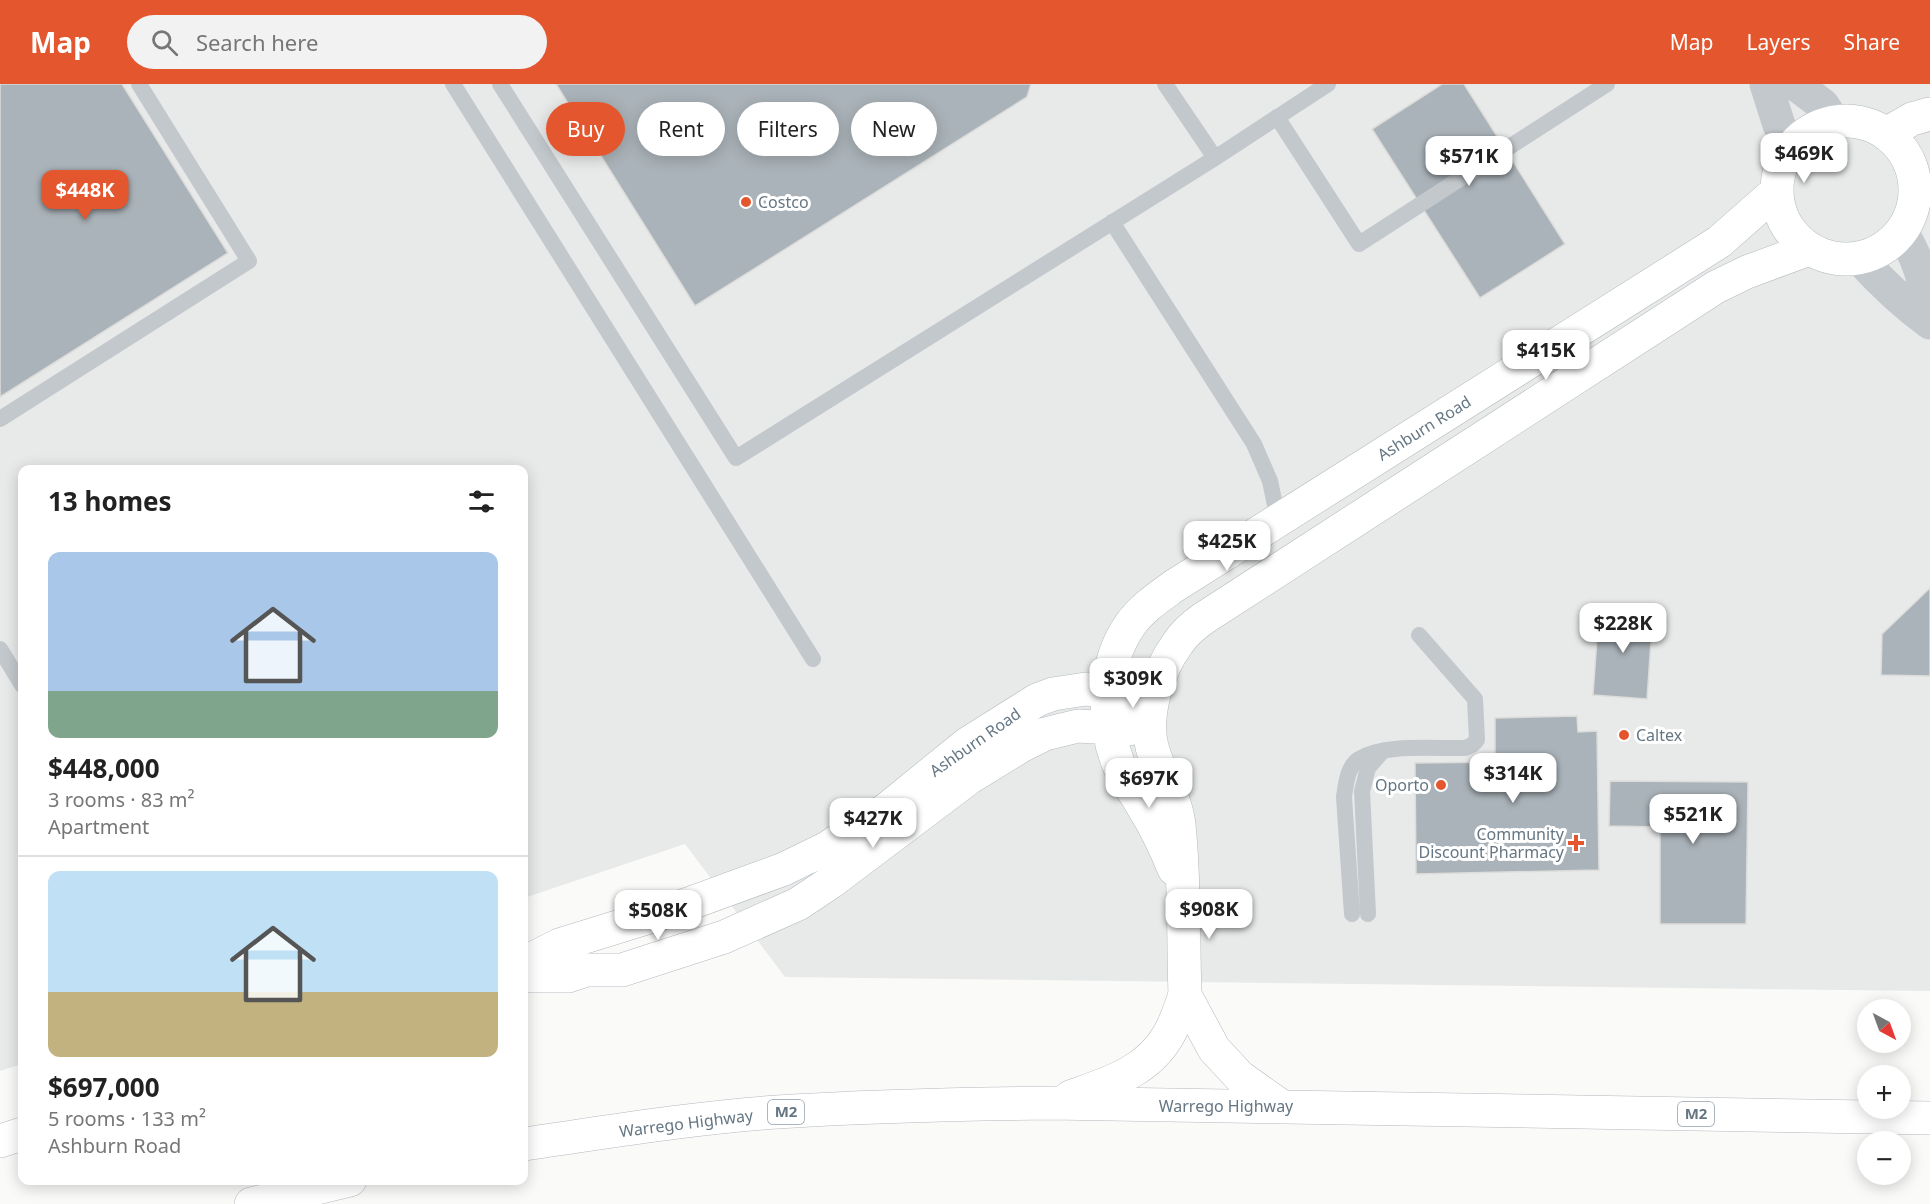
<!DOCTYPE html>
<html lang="en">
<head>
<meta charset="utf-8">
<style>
	:root { --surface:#fff; --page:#f2f2f2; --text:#222; --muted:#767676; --line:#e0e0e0; --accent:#e4572e }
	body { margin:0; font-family:"Noto Sans",sans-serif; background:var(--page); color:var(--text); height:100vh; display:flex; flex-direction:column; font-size:22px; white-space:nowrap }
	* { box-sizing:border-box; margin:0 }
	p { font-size:20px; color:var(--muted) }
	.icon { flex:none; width:33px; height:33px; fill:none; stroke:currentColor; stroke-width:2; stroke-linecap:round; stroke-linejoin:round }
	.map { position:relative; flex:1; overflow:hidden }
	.drawer { position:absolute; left:18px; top:381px; width:510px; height:720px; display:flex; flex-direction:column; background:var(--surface); border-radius:12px; box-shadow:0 3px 15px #0003 }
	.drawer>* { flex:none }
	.top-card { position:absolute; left:546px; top:18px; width:570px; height:54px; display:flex; gap:12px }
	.needle { width:39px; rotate:139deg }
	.tools { position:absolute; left:1857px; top:915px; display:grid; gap:12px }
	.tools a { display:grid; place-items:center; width:54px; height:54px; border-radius:50%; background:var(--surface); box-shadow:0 3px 15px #0003; font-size:30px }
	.price { position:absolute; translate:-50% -51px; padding:0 14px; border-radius:12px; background:#fff; color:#222; font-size:20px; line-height:39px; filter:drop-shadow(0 2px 3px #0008) }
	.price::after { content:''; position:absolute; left:50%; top:36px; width:18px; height:14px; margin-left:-9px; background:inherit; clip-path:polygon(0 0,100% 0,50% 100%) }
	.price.current { background:var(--accent); color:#fff }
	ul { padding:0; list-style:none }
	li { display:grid; align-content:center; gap:12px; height:318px; padding:0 30px }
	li+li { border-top:2px solid var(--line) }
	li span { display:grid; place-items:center; height:186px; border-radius:12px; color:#555 }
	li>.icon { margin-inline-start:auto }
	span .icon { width:108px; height:108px; fill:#fffc; stroke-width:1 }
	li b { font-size:26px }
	h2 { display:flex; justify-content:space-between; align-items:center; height:72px; padding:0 30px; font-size:26px }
	.chip { padding:0 21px; border-radius:27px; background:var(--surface); box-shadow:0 3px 15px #0003; font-size:21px; line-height:54px }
	.chip.current { background:var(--accent); color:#fff }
	header { display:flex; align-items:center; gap:36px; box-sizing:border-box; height:84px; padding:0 30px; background:var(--accent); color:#fff }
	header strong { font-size:28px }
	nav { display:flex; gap:33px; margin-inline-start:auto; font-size:21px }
	.search { width:420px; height:54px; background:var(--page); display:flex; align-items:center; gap:15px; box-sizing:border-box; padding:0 21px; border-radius:33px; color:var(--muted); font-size:22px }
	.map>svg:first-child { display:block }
	.built { fill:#e8e9e9 }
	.building { fill:#aab3b9; stroke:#dcdcda; stroke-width:1.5 }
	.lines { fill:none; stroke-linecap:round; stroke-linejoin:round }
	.secondary-casing { stroke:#b3babf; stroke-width:34 }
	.highway-casing { stroke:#b4b9bd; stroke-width:34 }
	.lane { stroke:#c3c8cc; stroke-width:16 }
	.street { stroke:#c3c8cc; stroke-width:33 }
	.secondary { stroke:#fff; stroke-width:33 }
	.highway { stroke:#fff; stroke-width:33 }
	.poi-dot { fill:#e4572e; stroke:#fff; stroke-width:2 }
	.labels { text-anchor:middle; stroke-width:6; stroke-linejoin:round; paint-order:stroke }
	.shield { fill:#fff; stroke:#939fa8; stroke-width:1.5 }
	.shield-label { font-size:15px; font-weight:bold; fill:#657683 }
	.poi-label { font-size:16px; fill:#657683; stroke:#fff; text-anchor:start }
	.street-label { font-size:16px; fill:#657683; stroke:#fff }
</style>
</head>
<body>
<header>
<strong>Map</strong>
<div class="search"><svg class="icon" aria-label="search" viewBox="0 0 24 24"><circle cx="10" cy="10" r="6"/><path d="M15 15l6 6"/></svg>Search here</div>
<nav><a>Map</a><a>Layers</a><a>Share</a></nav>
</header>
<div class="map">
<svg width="1930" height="1120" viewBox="0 0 1930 1120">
	<rect width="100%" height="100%" fill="#fafaf8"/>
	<path class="built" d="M0,0H1930V907L785,893L685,760L524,814V386H22V980L0,987Z"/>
	<path class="building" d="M0,0H122L228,169L0,313Z
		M556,0H1031L1027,13L695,222Z
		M1442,0H1464L1565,160L1480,214L1372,45Z
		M1930,504V592L1881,591L1882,550Z
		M1599,526L1653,529L1647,615L1593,611Z
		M1577,632L1578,648L1597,647L1599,786L1416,790L1415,679L1495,678V634Z
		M1610,697L1748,698L1746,840H1660V743L1609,742Z"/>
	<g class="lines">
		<defs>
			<path id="secondary" d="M1777 106a69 69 0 1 1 138 0a69 69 0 1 1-138 0Z
				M1886,50L1912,35L1930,30
				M1174,785C1165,763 1156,743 1143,723C1135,708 1124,695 1118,679C1101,636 1103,580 1130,541C1141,525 1159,513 1174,502L1719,158L1777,107
				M524,879L559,861L669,827L784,785L827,764L887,725L967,660L1037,616L1053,610L1086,605L1108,607L1128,614
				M524,892H568L586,886H622L724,853L798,820L831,798L969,694L1021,662L1045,650L1078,642L1129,645
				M1185,911C1183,855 1185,797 1179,741C1176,713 1159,690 1152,663C1144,630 1158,586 1178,559C1185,548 1194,541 1204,534L1716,203L1747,188L1809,165
				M0,1057L22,1050"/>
			<path id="highway" d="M1185,911L1214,965L1240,993L1281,1022
				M1070,1013C1109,999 1148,988 1169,950C1176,938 1180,924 1185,911
				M524,1060C608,1048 692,1034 777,1028C869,1022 960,1020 1051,1019L1930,1034
				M251,1120L350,1096"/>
		</defs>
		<use href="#secondary" class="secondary-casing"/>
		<use href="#highway" class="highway-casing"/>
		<path class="lane" d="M453,0L813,575
			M500,0L736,374L1215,74L1328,0
			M1165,0L1215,74
			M1277,33L1359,160L1607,0
			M1112,138L1254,360L1270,397L1278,435
			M0,335L249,177L139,0
			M0,565L22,601
			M1352,830L1344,713C1346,700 1347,683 1359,675C1385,659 1435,665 1465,664L1472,661L1477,656L1475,615L1419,551
			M1368,830L1362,707L1368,684L1381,669"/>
		<path class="street" d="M1766,0L1779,41L1792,64
			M1795,0L1823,21L1834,38
			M1902,148C1919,176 1924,196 1930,229
			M1859,174C1881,198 1904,220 1930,239"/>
		<use href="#secondary" class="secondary"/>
		<use href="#highway" class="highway"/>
	</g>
	<g class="poi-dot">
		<circle cx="746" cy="118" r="6"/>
		<circle cx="1624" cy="651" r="6"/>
		<circle cx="1441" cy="701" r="6"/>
		<path d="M1573 750h6v6h6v6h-6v6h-6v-6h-6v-6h6z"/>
	</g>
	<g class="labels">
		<g class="shield">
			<rect x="768" y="1016" width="36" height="24" rx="4.5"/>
			<rect x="1678" y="1018" width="36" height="24" rx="4.5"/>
		</g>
		<g class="shield-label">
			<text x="786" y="1033">M2</text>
			<text x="1696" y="1035">M2</text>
		</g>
		<g class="poi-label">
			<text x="758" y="124">Costco</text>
			<text x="1636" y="657">Caltex</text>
			<text x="1429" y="707" text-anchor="end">Oporto</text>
			<text x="1564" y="756" text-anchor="end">Community<tspan x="1564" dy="18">Discount Pharmacy</tspan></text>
		</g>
		<g class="street-label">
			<text transform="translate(1424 344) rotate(-32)" y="6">Ashburn Road</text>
			<text transform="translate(975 658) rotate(-35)" y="6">Ashburn Road</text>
			<text x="1226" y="1028">Warrego Highway</text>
			<text transform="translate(686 1039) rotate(-7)" y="6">Warrego Highway</text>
		</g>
	</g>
</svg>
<div class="tools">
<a><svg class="needle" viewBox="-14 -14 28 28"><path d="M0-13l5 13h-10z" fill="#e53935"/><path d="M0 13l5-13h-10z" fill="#767676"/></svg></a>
<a>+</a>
<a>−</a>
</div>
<b class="price" style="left:1804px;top:100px">$469K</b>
<b class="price" style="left:1469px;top:103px">$571K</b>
<b class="price current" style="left:85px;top:137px">$448K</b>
<b class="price" style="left:1546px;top:297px">$415K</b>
<b class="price" style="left:1227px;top:488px">$425K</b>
<b class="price" style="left:1623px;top:570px">$228K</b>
<b class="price" style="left:1133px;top:625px">$309K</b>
<b class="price" style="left:1513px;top:720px">$314K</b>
<b class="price" style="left:1149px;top:725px">$697K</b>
<b class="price" style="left:1693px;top:761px">$521K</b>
<b class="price" style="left:873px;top:765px">$427K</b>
<b class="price" style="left:1209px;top:856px">$908K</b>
<b class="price" style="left:658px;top:857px">$508K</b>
<div class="top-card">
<a class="chip current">Buy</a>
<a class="chip">Rent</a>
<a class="chip">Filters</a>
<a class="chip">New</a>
</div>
<section class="drawer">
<h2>13 homes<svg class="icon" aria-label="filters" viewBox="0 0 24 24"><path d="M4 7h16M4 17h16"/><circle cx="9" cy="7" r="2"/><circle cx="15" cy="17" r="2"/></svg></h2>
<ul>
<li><span style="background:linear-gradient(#a9c7e8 75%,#7fa58c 0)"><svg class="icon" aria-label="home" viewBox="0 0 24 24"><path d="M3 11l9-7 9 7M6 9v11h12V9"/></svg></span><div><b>$448,000</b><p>3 rooms · 83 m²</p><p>Apartment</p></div></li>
<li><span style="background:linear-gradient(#bfe0f5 65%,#c2b280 0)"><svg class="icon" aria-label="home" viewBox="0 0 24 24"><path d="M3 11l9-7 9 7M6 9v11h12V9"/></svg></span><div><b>$697,000</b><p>5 rooms · 133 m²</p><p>Ashburn Road</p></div></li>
</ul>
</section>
</div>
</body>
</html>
